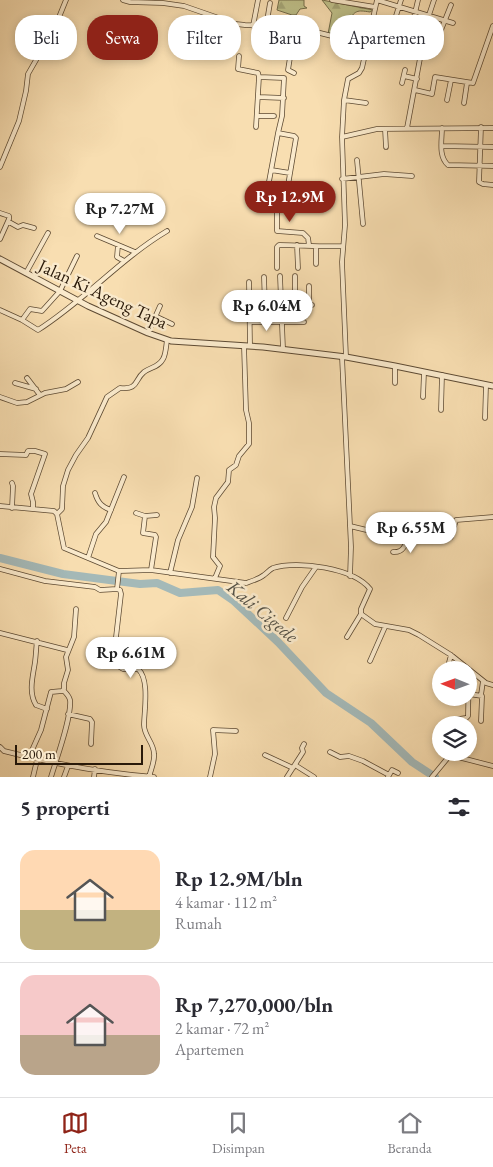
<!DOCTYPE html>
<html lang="id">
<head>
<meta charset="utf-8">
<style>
	:root { --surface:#fff; --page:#f2f2f3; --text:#2b2b33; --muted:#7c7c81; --line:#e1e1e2; --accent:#8f2418 }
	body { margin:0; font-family:"EB Garamond",serif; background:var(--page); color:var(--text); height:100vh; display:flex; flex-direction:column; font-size:19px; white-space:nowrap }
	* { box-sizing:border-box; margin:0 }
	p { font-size:16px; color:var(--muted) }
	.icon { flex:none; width:28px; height:28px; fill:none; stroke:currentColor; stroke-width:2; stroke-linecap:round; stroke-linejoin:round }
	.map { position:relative; height:777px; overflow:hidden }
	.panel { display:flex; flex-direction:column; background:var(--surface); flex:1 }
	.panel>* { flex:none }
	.top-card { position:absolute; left:15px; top:15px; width:464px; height:45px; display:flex; gap:10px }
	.needle { width:32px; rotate:271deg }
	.tools { position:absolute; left:432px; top:661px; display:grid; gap:10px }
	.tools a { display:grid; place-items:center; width:45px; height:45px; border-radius:50%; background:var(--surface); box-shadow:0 2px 8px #0003; font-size:25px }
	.scale { position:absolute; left:15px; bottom:12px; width:128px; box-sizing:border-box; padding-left:5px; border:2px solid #291909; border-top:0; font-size:14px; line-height:18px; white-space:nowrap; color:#291909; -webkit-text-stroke:4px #faeacc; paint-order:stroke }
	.price { position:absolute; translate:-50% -42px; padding:0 11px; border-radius:18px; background:#fff; color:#222; font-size:16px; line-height:32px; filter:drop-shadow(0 1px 2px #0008) }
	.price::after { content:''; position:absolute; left:50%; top:30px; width:15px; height:11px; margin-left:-8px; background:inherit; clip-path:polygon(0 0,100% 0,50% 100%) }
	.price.active { background:var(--accent); color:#fff }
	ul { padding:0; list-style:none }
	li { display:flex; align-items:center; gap:15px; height:125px; padding:0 20px }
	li+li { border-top:1px solid var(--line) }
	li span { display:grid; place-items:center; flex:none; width:140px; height:100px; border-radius:15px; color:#555 }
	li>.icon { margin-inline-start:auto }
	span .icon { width:60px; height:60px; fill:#fffc; stroke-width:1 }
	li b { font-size:21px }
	h2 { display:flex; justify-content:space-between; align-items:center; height:60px; padding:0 20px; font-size:21px }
	.tag { padding:0 18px; border-radius:20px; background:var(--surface); box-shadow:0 2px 8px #0003; font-size:18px; line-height:45px }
	.tag.active { background:var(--accent); color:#fff }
	.dock { display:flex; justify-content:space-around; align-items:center; height:70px; border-top:1px solid var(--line); background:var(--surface); font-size:14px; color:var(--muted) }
	.dock a { display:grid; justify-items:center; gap:2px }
	.dock .active { color:var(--accent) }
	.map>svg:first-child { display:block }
	.forest { fill:url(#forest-firs); stroke:#746d4a }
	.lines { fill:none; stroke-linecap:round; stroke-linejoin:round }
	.river { stroke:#a4b9b8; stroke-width:8 }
	.minor-casing { stroke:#5d4a33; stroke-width:5.5 }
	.tertiary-casing { stroke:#5d4a33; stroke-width:7 }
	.minor { stroke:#faeacc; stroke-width:4 }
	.tertiary { stroke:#faeacc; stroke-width:5 }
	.labels { text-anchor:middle; stroke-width:5; stroke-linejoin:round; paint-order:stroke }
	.street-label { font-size:18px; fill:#291909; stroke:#faeacc }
	.water-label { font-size:19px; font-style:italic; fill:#545146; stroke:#faeacc }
</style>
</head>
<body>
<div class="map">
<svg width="493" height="777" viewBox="0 0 493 777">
	<defs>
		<pattern id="forest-firs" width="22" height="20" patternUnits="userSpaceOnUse" patternTransform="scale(1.25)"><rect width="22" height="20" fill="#bfc18a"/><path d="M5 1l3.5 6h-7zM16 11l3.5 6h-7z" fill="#a4a576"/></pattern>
	</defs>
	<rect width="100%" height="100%" fill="#f8deb1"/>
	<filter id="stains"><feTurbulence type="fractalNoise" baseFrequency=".004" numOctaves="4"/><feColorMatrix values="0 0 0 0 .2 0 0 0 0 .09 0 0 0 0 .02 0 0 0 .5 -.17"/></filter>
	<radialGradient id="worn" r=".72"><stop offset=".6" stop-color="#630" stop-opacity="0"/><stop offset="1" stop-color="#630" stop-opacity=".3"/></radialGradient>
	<path class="forest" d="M279,0H304V6L307,8L300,9L296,15H292L277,10Z
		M322,0L373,10L370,12C357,10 355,10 348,22H339L333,26L331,34H328L332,13Z"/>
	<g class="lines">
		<path class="river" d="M0,558L63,574L140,584L157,583L180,593L218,590L234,601L278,642L326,693L371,723L412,762L435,777"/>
		<defs>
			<path id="minor" d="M123,0L130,2L163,3L184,6L236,24L245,25L300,27L312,31L368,45
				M332,0L375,7
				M377,0L453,23
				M418,0L412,26L437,36L439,35L451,5
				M429,15L434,0
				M395,19L401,0
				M253,26L258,0
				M266,27L270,3
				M369,38L391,46
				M239,56L238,69L258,73L259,77
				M294,73L288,70L295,26
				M404,76L417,79
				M402,83L405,70
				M415,90L432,94L435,77L473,83L493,26
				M258,97L284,98
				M344,100L366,103
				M447,100L451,80
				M464,103L467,83
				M257,116H274
				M256,127L259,77L284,78L282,116L278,133L294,136L296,138L285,203L283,206H277
				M481,127L479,182L483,184L493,185
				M407,128L424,37
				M442,128C442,140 438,156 448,165L493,166
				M385,129L386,147
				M278,133L265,203L277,206V231L303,233L308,238L309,245
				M342,137L377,129L493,128
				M442,146L493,147
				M357,160L363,224
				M0,167L19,121L26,91L28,74L55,27L66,0
				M271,170L290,173
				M342,179L384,174L412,176
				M0,213L9,216V219L0,239
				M9,222L18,227L23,225L34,228
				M97,236L135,252
				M118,245L117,257L124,261
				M297,245L298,268
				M316,247V264
				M277,268V247L279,245C301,245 321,247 343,246
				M26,273L48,233
				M280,276L283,349
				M295,276V305
				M264,277L265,306
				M249,282L250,346
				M309,286V305
				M249,306L312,305
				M0,310L22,320L38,330C84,301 120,259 167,231
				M155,316L172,324
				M22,320L30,309L42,311L60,291L77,256
				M250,322H304
				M148,333L160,306
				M342,357L351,547L350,576
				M346,357L342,262L345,225L342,137L344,100L348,79L359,73L362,68L377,0
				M27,378L40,395
				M15,383L36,389
				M395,383V366
				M0,397L17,403L27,402L45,393L66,389L78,382
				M423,397L424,372
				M441,410L442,375
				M485,418L486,385
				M0,454L26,455L28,451H35L45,454L31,494L33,502V509
				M95,493C98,503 102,507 111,510
				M0,506L54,511L57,514L64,548L119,571L151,570L246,583C252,581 259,579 264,575C267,573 269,570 273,568C297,560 354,568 370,589L361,609V614L375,624L409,630L419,635L451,655L486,683L493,685
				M12,508L13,486L12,483
				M136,513L145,516L157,515
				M57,514L62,509L63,486L68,470L76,455L88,438L107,397L120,388C139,390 134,380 144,372C151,367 159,367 163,359C166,354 166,346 167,340
				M145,516L143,533L155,535L156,537L151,570
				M350,526L379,533L409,530L451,537L456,520L493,517
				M393,552C406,553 406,541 409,530
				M88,558L96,534L106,522L124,477
				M0,569L45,581L95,587L100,590L117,589
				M119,571L117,589L120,590L121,594L113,663L123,669H138C150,679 144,712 144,725C144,736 154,743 154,754C155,761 151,769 149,777
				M170,573L178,540L192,507L197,478
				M215,578L220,566L213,557L215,518L214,507L216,498L228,482L229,470L236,465L239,456L249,444V423L246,410L244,346
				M286,618L302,587L316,567
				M0,633L67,650
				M347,637L361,614
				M37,641C36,648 36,655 35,662C33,676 28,692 36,705L47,709
				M370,661L385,627
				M447,670L451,655
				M469,694L482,696L481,721
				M481,695L483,681
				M68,714L90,719L92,722L91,744
				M457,725L459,719L466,718L468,716L469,670
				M0,747L4,751C54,764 103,773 154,777
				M330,752L340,757L349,756L363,761L389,775
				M265,755L293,768
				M450,755L493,766
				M29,757L41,730L51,692L62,691L64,689V683L68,670L66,657L74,637L76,609
				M295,765L314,777
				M33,777L37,760
				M51,777C56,760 72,717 70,700C69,696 67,694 64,691
				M64,777L68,766
				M94,777L95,769
				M210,777L215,754L213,730L236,731
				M287,777L303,752L302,748L304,744
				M388,777L392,770L398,773
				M432,777L451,754"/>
			<path id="tertiary" d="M0,259L88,306L148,333L171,341L263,347L346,357L395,366L493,386"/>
		</defs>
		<use href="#minor" class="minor-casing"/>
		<use href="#tertiary" class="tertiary-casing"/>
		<use href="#minor" class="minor"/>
		<use href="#tertiary" class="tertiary"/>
	</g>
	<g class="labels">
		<g class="street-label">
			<text transform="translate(103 294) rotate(25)" y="6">Jalan Ki Ageng Tapa</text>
		</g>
		<g class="water-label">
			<text transform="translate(263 611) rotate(40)" y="7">Kali Cigede</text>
		</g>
	</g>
	<rect width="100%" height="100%" filter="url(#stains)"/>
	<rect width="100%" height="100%" fill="url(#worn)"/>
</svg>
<div class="tools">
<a><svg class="needle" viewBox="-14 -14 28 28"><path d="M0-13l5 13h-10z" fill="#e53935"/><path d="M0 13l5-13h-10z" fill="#7c7c81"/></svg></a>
<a><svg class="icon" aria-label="layers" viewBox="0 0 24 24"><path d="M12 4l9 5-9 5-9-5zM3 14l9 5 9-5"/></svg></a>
</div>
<div class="scale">200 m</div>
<b class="price active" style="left:290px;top:223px">Rp 12.9M</b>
<b class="price" style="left:120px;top:235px">Rp 7.27M</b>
<b class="price" style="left:267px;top:332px">Rp 6.04M</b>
<b class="price" style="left:411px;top:554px">Rp 6.55M</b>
<b class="price" style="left:131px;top:679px">Rp 6.61M</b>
<div class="top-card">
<a class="tag">Beli</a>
<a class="tag active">Sewa</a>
<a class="tag">Filter</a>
<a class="tag">Baru</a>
<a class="tag">Apartemen</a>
</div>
</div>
<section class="panel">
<h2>5 properti<svg class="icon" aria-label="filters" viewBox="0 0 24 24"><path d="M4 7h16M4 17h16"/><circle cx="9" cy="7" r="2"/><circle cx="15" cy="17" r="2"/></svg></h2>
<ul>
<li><span style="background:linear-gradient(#ffd9b3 60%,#c2b280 0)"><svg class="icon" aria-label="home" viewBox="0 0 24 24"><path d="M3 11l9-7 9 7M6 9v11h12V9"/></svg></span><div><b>Rp 12.9M/bln</b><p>4 kamar · 112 m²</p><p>Rumah</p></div></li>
<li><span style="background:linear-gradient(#f6c9c9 60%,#b9a48a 0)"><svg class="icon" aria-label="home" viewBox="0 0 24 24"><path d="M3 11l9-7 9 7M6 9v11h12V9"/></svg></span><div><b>Rp 7,270,000/bln</b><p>2 kamar · 72 m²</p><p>Apartemen</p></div></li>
</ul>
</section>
<nav class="dock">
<a class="active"><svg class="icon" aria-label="map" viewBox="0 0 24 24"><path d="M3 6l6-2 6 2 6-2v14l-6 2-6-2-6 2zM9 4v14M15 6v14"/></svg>Peta</a>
<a><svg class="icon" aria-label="saved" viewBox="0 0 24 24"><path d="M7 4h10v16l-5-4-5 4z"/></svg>Disimpan</a>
<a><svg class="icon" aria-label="home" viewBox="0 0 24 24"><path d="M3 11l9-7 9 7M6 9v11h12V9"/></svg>Beranda</a>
</nav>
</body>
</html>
